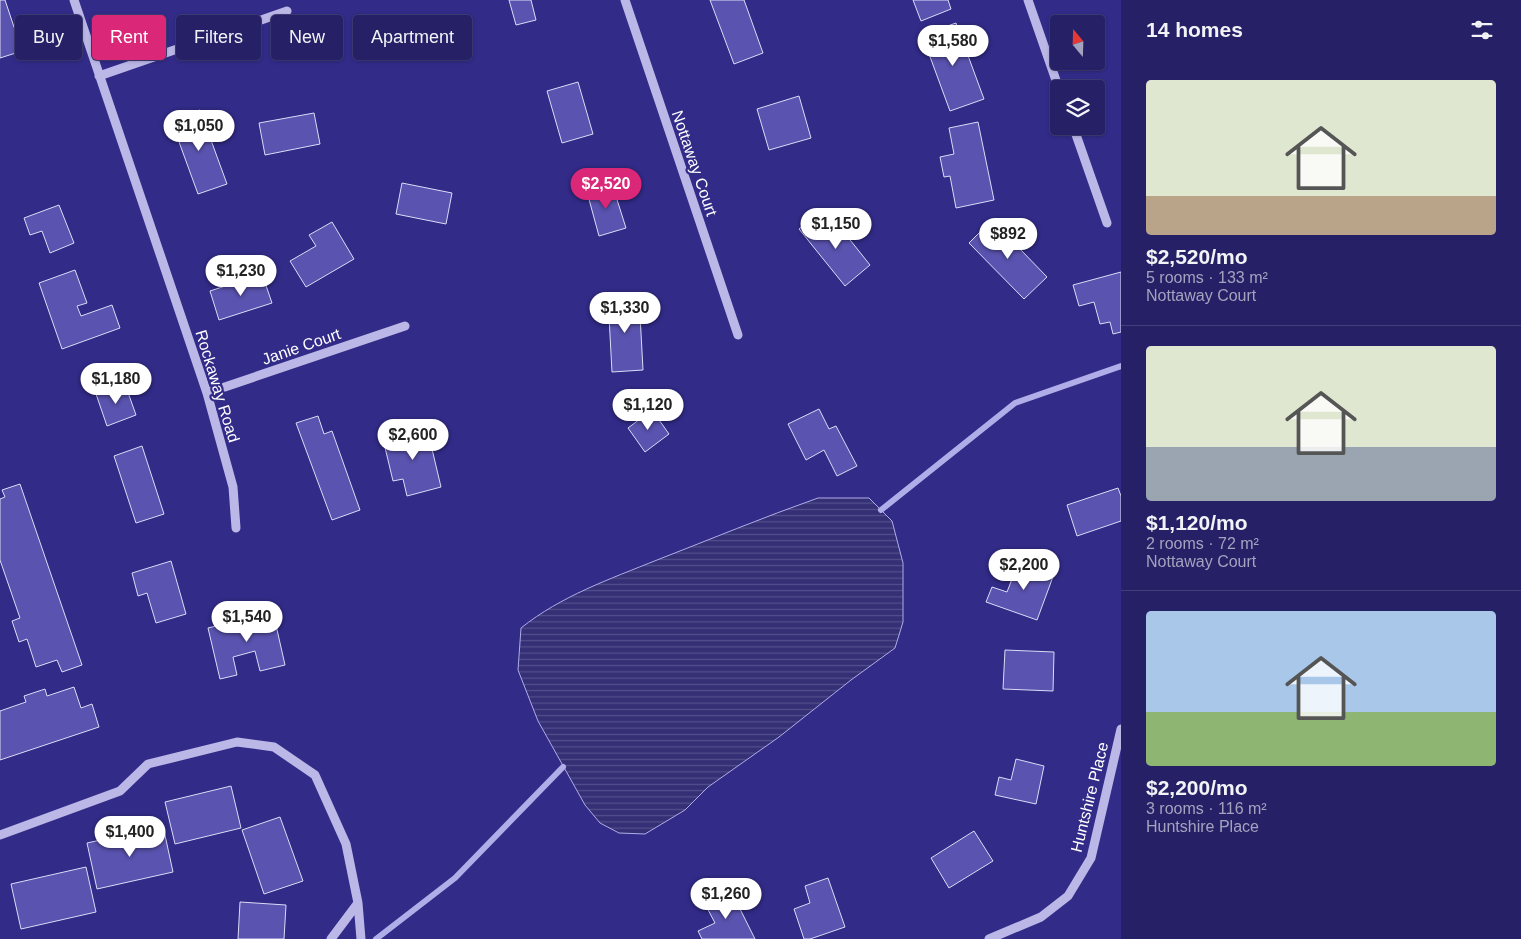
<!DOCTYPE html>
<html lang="en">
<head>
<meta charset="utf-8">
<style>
	:root { --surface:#262066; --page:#322d6f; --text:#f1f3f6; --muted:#a4a3bf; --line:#423e7a; --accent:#db2777 }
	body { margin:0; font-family:Arial,sans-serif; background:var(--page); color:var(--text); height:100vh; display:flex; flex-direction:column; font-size:19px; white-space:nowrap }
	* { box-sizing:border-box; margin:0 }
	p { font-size:16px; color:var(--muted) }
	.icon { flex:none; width:28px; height:28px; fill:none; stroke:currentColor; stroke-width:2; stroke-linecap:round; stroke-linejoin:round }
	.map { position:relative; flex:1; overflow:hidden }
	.panel { display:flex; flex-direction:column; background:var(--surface); width:400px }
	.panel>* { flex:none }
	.guide { position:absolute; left:15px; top:15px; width:475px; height:45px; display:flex; gap:10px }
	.needle { width:32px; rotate:341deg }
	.buttons { position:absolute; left:1050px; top:15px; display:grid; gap:10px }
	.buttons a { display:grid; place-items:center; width:55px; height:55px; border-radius:5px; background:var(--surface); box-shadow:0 1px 4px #0004,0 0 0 1px var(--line); font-size:25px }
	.price { position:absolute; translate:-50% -42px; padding:0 11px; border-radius:18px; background:#fff; color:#222; font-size:16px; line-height:32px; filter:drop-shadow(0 1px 2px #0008) }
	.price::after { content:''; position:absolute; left:50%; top:30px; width:15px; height:11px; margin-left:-8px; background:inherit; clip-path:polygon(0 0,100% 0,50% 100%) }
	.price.selected { background:var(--accent); color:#fff }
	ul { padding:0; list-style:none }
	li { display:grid; align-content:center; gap:10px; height:265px; padding:0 25px }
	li+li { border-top:1px solid var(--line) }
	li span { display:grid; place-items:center; height:155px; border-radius:5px; color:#555 }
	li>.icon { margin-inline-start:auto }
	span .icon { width:90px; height:90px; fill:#fffc; stroke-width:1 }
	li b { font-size:21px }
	h2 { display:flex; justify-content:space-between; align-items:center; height:60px; padding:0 25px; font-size:21px }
	.chip { padding:0 18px; border-radius:5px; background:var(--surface); box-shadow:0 1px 4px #0004,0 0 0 1px var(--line); font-size:18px; line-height:45px }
	.chip.selected { background:var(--accent); color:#fff }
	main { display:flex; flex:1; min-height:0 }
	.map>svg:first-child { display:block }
	.water { fill:url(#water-rules); stroke:#b0ade8 }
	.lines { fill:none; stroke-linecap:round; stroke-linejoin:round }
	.stream { stroke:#b0ade8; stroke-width:6 }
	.building { fill:#5a53af; stroke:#dddbf7 }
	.minor { stroke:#bbb8e8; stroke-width:9 }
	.labels { text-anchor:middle; stroke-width:4.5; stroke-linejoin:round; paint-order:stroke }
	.street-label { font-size:16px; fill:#fff; stroke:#322b88 }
</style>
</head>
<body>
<main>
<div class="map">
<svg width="1121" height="939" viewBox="0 0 1121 939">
	<defs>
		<pattern id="water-rules" width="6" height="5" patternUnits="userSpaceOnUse" patternTransform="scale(1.25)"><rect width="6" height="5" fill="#353076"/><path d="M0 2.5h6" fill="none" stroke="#534f8b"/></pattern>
	</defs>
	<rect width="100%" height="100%" fill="#322b88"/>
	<path class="water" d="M818,498H869L892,521L903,563V622L895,648L851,680L779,737L708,787L685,810L645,834L619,833L600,823L585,805L538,721L518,670L521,628C561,596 610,579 657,560C711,539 764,517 818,498Z"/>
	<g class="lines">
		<path class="stream" d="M881,510L1015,403L1121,366
			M376,939L455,878L563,767"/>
	</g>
	<path class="building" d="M0,0H5L22,51L0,58Z
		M509,0H531L536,20L516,25Z
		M710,0H744L763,53L734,64Z
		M913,0H948L951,9L921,21Z
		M956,23L984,99L950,111L922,35Z
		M578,82L593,134L562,143L547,91Z
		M799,96L811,138L769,150L757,109Z
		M200,110L227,184L198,194L171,120Z
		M314,113L320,144L265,155L259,123Z
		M978,122L994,200L956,208L950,176L944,177L940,157L954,154L949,128Z
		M402,183L452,193L446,224L396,214Z
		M612,184L626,228L599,236L587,192Z
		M59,205L74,243L50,253L42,231L30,235L24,218Z
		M813,217L824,230L835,221L870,265L845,286L799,229Z
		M992,220L1047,277L1024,299L969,243Z
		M332,222L354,259L306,287L290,261L316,246L309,235Z
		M75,270L87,303L77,306L81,316L112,305L120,328L62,349L39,283Z
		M1121,272V332L1113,334L1110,322L1100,324L1094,302L1079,306L1073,285Z
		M262,274L272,303L219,320L210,291Z
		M639,296L643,370L612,372L608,298Z
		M125,384L136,415L107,426L96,394Z
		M819,409L829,429L836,426L857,466L837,476L824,450L806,460L788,424Z
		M652,410L669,434L645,452L628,428Z
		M318,416L324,434L332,431L360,510L332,520L296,423Z
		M427,428L441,487L407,496L403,479L393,481L383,439Z
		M142,446L164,514L136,523L114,456Z
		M20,484L82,665L62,672L57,660L36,667L27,639L19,642L12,621L20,618L0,560V499L5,497L2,490Z
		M1118,488L1121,496V521L1077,536L1067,505Z
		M171,561L186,614L156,623L147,593L138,596L132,573Z
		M1019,561L1054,574L1037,620L986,602L992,587L1007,592Z
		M273,612L285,665L260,671L255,651L233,657L237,675L220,679L208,628Z
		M1005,650L1054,652L1053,691L1003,689Z
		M74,687L81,708L92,704L99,727L0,760V711L26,702L24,696L45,689L47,696Z
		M1016,759L1044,766L1036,804L995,795L999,777L1011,780Z
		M231,786L241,828L175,844L165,802Z
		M280,817L303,881L264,894L242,830Z
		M163,826L173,872L97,889L87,843Z
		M974,831L993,861L949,888L931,858Z
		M86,867L96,912L21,929L11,884Z
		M828,878L845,927L810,939H804L794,909L810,903L805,886Z
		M731,891L755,939H702L698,931L715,923L705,904Z
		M240,902L286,905L284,939H238Z"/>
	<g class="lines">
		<path class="minor" d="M74,0L207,393L233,487L236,528
			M625,0L738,335
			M1028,0L1059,89
			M99,76L287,11
			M1073,126L1107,223
			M207,393L405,326
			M0,835L120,791L148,764L237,742L274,747L315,775L346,844L358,903L361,939
			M331,939L358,903
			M989,939L1041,917L1068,896L1091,858L1121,729"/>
	</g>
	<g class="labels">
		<g class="street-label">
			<text transform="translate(695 163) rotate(71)" y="6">Nottaway Court</text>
			<text transform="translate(301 346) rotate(-19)" y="6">Janie Court</text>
			<text transform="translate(218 386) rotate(73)" y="6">Rockaway Road</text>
			<text transform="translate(1089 797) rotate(-76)" y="6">Huntshire Place</text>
		</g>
	</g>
</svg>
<div class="buttons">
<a><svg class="needle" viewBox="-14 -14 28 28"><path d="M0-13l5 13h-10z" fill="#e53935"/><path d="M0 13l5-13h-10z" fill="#a4a3bf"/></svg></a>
<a><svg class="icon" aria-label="layers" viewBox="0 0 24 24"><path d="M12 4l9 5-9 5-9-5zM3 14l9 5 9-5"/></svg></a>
</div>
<b class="price" style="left:953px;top:67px">$1,580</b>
<b class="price" style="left:199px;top:152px">$1,050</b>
<b class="price selected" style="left:606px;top:210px">$2,520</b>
<b class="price" style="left:836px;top:250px">$1,150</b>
<b class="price" style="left:1008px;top:260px">$892</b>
<b class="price" style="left:241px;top:297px">$1,230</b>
<b class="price" style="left:625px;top:334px">$1,330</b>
<b class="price" style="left:116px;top:405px">$1,180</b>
<b class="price" style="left:648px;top:431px">$1,120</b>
<b class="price" style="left:413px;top:461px">$2,600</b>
<b class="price" style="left:1024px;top:591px">$2,200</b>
<b class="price" style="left:247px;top:643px">$1,540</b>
<b class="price" style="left:130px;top:858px">$1,400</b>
<b class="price" style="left:726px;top:920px">$1,260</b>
<div class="guide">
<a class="chip">Buy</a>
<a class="chip selected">Rent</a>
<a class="chip">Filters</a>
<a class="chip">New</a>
<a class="chip">Apartment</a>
</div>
</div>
<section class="panel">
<h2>14 homes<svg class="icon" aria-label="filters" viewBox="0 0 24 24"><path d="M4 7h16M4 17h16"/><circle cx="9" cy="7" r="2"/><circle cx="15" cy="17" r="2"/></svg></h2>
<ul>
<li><span style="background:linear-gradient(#dfe7d0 75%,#b9a48a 0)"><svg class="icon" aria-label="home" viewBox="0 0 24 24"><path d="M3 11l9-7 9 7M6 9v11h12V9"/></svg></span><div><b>$2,520/mo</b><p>5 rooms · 133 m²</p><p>Nottaway Court</p></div></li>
<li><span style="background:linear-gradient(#dfe7d0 65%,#9aa5b1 0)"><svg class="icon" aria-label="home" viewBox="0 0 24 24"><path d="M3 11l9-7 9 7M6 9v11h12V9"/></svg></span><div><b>$1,120/mo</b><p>2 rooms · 72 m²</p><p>Nottaway Court</p></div></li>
<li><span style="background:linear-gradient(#a9c7e8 65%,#8fb573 0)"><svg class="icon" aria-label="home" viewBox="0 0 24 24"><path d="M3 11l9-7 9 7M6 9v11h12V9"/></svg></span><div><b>$2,200/mo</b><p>3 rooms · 116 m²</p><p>Huntshire Place</p></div></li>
</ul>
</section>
</main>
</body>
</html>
